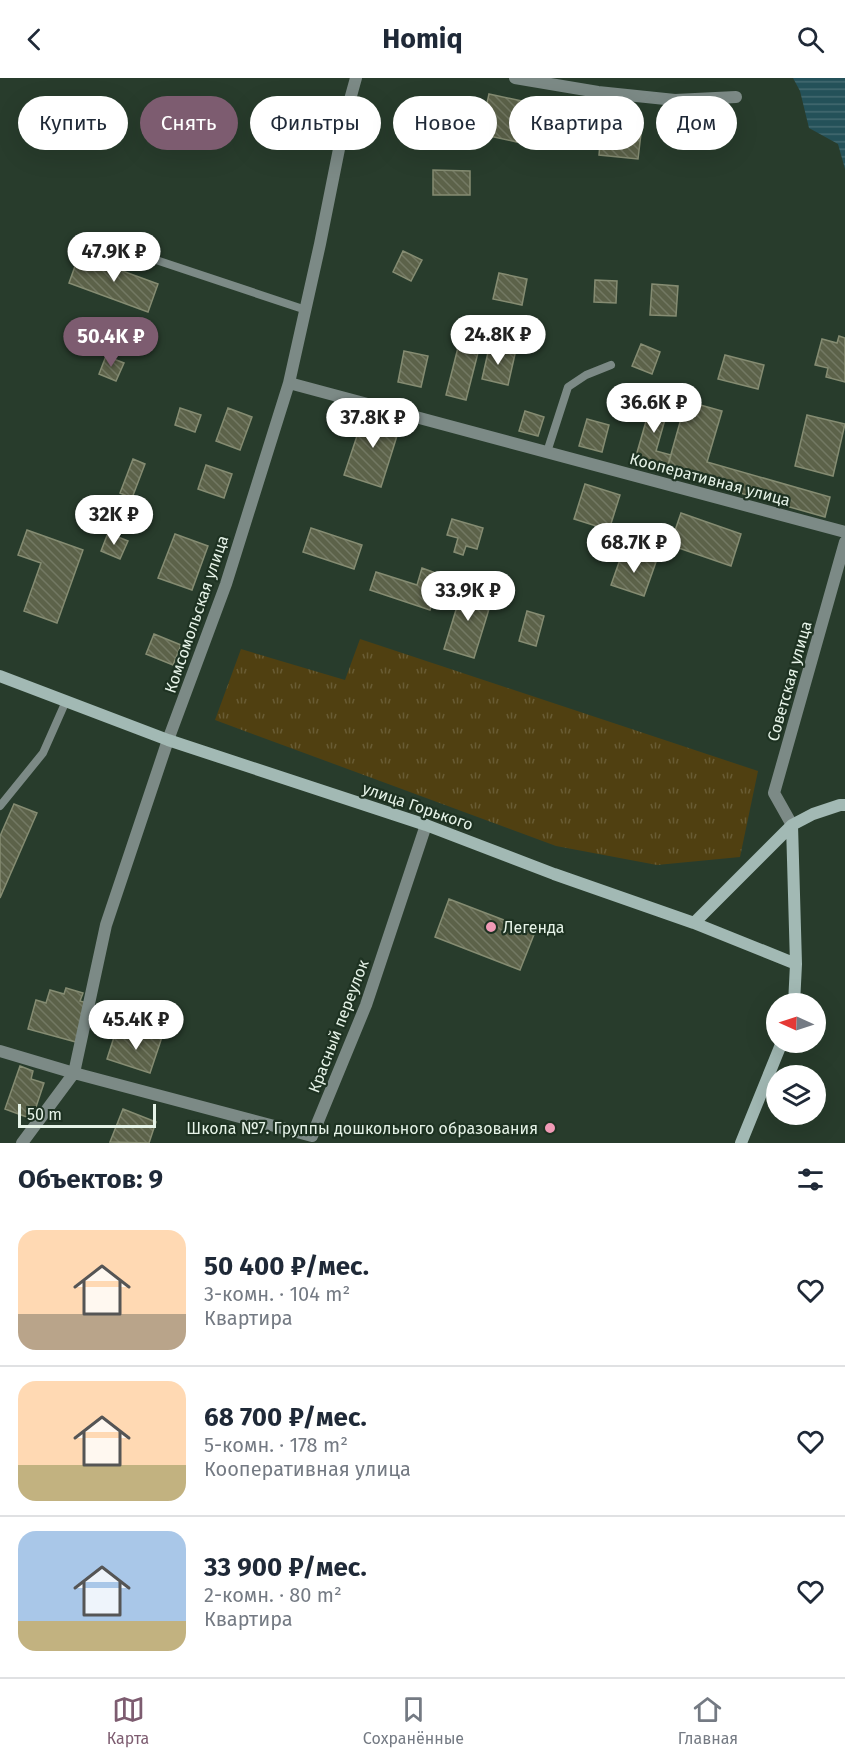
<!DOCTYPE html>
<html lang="ru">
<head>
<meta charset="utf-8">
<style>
	:root { --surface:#fff; --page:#f6f6f7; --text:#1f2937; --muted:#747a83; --line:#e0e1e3; --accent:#7d5c70 }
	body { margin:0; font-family:"Fira Sans",sans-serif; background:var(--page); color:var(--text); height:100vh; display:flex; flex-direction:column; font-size:22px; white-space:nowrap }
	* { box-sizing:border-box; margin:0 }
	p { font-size:20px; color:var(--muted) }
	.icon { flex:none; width:33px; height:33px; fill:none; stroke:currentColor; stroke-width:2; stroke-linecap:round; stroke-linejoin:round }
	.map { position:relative; height:1065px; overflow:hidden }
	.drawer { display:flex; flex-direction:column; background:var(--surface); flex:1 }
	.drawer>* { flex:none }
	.top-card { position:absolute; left:18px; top:18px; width:810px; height:54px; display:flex; gap:12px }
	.needle { width:39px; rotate:273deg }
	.controls { position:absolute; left:766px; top:915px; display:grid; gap:12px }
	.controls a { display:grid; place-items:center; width:60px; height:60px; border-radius:50%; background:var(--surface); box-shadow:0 6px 24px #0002; font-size:30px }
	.scale { position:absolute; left:18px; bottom:15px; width:138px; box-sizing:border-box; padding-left:6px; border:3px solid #e6f3e8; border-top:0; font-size:16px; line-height:21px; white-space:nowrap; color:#e6f3e8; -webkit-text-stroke:4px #1e3222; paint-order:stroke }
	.price { position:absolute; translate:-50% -51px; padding:0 14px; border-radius:21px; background:#fff; color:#222; font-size:20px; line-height:39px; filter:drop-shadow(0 2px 3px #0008) }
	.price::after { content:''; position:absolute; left:50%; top:36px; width:18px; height:14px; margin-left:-9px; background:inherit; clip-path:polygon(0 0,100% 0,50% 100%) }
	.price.active { background:var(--accent); color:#fff }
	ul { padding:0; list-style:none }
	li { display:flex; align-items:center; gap:18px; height:150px; padding:0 18px }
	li+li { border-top:2px solid var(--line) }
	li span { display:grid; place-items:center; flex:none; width:168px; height:120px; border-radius:18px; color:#555 }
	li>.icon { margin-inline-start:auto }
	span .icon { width:72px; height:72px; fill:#fffc; stroke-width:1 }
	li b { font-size:26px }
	h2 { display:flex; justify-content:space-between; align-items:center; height:72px; padding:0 18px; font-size:26px }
	.chip { padding:0 21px; border-radius:27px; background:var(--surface); box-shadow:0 6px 24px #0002; font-size:21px; line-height:54px }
	.chip.active { background:var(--accent); color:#fff }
	header { display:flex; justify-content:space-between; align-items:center; height:78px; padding:0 18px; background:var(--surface); font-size:27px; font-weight:700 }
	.menu { display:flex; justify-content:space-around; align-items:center; height:84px; border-top:2px solid var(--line); background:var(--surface); font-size:16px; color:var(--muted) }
	.menu a { display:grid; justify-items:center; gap:3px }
	.menu .active { color:var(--accent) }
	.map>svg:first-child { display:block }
	.park { fill:url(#park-tufts) }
	.water { fill:url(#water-rules) }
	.building { fill:url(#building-back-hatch); stroke:#858c72; stroke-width:1.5 }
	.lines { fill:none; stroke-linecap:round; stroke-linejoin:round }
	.lane { stroke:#7c8a86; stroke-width:8 }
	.street { stroke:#7c8a86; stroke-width:12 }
	.secondary { stroke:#a2b9b4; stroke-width:12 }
	.poi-dot { fill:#f09ab6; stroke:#1e3222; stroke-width:2 }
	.labels { text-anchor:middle; stroke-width:4.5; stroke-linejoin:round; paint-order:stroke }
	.street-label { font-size:16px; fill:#e6f3e8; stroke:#1e3222 }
	.poi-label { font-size:16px; fill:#e6f3e8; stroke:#1e3222; text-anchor:start }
</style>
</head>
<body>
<header><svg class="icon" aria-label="back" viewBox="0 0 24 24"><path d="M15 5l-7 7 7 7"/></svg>Homiq<svg class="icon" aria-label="search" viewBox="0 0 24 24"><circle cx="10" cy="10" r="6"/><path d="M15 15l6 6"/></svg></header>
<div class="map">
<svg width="845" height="1065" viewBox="0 0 845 1065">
	<defs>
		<pattern id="park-tufts" width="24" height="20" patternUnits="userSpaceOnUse" patternTransform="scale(1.5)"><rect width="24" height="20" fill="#504011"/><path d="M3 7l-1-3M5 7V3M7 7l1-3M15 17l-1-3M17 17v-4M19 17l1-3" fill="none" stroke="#695c34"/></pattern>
		<pattern id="water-rules" width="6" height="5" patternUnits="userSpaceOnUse" patternTransform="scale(1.5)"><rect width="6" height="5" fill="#245159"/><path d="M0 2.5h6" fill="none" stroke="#446a71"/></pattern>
		<pattern id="building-back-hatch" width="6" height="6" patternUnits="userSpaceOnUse" patternTransform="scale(1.5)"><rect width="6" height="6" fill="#5c6249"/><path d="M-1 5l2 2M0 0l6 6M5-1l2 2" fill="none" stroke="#737963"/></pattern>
	</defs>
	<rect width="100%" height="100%" fill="#283c2c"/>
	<path class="park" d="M360,561L758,693L740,779L657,787L556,768L215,642L241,571L345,602Z"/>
	<path class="water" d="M793,0H845V91L838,66L809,50L800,13Z"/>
	<path class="building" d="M489,16L527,24L517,64L480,56Z
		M602,43L642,47L638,81L599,77Z
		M433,92L470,93V117H433Z
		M403,173L422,182L411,203L393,194Z
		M79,177L158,206L148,234L69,205Z
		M499,195L527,201L522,227L493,221Z
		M595,202L617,203L616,225L594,224Z
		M652,206L678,208L676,238L650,237Z
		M464,246L484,251L466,322L446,317Z
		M839,258L845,260V304L826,299L828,290L815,287L822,261L837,265Z
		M641,266L660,274L652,296L632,288Z
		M489,270L515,276L508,307L482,301Z
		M404,273L428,278L421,309L398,304Z
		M725,277L764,287L758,311L718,301Z
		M106,278L124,285L116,303L99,296Z
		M655,312L672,317L656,373L671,377L666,394L634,385Z
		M686,323L722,333L707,384L830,419L825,439L666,394Z
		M180,330L201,337L195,354L175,347Z
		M228,330L252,339L240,372L216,363Z
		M525,333L544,339L538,358L519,353Z
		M365,334L401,345L381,409L344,397Z
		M807,337L845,346L833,398L795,388Z
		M587,341L609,347L602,374L579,368Z
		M133,381L145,386L132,420L120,415Z
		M206,387L232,396L224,420L198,411Z
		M585,406L620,417L609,452L574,441Z
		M681,435L741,456L731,488L670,467Z
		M452,441L483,450L477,471L466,468L463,477L454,474L458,460L447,457Z
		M311,450L362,467L354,491L303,474Z
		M27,452L83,472L57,545L24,533L41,485L18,477Z
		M108,455L128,463L120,481L101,473Z
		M175,456L208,468L192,512L158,500Z
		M623,473L656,484L644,518L611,507Z
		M422,490L441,497L430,532L370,512L376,494L417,507Z
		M463,509L493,518L474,580L444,571Z
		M527,533L544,538L536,568L519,563Z
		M154,556L181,567L173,587L146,576Z
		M14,726L37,735L0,820V758Z
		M449,821L535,854L520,892L435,859Z
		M66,910L83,915L80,923L87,925L76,964L28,951L36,922L46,925L50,912L64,916Z
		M141,952L162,959L150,995L107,981L115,956L137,963Z
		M20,988L33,993L31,1001L44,1005L32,1041L5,1031Z
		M123,1031L156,1044L149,1065L110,1064Z"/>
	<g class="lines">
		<path class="lane" d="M117,169L306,232
			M547,374L568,309L586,297L611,287
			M0,728L43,675L66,623"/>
		<path class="street" d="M515,0L598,14L675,22L736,19
			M289,305L845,454
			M792,747L774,715L845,464
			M0,973L74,995L312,1058L366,927L426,747
			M22,1065L74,995L106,847L168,662L226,506L289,305L320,166L346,36L356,0"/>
		<path class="secondary" d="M0,598L168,662L426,747L554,796L694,845L796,886
			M792,747L796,886L794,926
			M694,845L792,747L813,736L840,727H845
			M741,1065L782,964"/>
	</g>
	<g class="poi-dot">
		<circle cx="491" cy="849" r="6"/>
		<circle cx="550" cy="1050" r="6"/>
	</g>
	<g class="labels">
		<g class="street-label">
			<text transform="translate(710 401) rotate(15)" y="6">Кооперативная улица</text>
			<text transform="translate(196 536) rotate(-71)" y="6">Комсомольская улица</text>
			<text transform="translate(789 603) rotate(-74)" y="6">Советская улица</text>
			<text transform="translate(418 728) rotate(19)" y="6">улица Горького</text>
			<text transform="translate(338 948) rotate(-69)" y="6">Красный переулок</text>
		</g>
		<g class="poi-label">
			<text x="503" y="855">Легенда</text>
			<text x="538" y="1056" text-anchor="end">Школа №7. Группы дошкольного образования</text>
		</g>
	</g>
</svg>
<div class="controls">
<a><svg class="needle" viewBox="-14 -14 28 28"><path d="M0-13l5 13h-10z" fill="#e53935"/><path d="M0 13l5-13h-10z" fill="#747a83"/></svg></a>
<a><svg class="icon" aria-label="layers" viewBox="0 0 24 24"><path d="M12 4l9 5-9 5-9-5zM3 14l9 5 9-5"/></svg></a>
</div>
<div class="scale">50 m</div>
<b class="price" style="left:114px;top:205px">47.9K ₽</b>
<b class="price" style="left:498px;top:288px">24.8K ₽</b>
<b class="price active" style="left:111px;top:290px">50.4K ₽</b>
<b class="price" style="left:654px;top:356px">36.6K ₽</b>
<b class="price" style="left:373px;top:371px">37.8K ₽</b>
<b class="price" style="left:114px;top:468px">32K ₽</b>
<b class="price" style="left:634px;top:496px">68.7K ₽</b>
<b class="price" style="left:468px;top:544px">33.9K ₽</b>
<b class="price" style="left:136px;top:973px">45.4K ₽</b>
<div class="top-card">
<a class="chip">Купить</a>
<a class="chip active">Снять</a>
<a class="chip">Фильтры</a>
<a class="chip">Новое</a>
<a class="chip">Квартира</a>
<a class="chip">Дом</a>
</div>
</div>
<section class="drawer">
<h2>Объектов: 9<svg class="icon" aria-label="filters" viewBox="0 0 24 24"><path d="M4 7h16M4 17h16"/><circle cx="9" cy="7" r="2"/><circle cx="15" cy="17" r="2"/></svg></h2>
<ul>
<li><span style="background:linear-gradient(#ffd9b3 70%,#b9a48a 0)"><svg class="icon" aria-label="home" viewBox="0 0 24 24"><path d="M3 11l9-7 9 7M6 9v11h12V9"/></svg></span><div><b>50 400 ₽/мес.</b><p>3-комн. · 104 m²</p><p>Квартира</p></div><svg class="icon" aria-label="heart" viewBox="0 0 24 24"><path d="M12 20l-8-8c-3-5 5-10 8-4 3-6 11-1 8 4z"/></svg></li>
<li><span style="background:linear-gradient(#ffd9b3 70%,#c2b280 0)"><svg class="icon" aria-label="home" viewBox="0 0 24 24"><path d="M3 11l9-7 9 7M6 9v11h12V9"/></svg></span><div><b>68 700 ₽/мес.</b><p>5-комн. · 178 m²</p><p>Кооперативная улица</p></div><svg class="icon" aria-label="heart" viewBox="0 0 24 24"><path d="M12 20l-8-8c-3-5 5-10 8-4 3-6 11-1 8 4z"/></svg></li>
<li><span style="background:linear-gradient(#a9c7e8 75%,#c2b280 0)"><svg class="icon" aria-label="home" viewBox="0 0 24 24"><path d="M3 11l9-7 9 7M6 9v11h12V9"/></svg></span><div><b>33 900 ₽/мес.</b><p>2-комн. · 80 m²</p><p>Квартира</p></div><svg class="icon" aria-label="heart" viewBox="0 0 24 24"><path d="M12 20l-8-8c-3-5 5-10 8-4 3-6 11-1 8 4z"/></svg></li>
</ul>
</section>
<nav class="menu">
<a class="active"><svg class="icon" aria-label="map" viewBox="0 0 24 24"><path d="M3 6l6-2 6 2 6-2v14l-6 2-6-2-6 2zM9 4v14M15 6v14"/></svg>Карта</a>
<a><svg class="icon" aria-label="saved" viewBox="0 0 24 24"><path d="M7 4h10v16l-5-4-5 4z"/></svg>Сохранённые</a>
<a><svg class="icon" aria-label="home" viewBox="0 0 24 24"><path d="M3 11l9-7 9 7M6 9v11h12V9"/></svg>Главная</a>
</nav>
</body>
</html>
